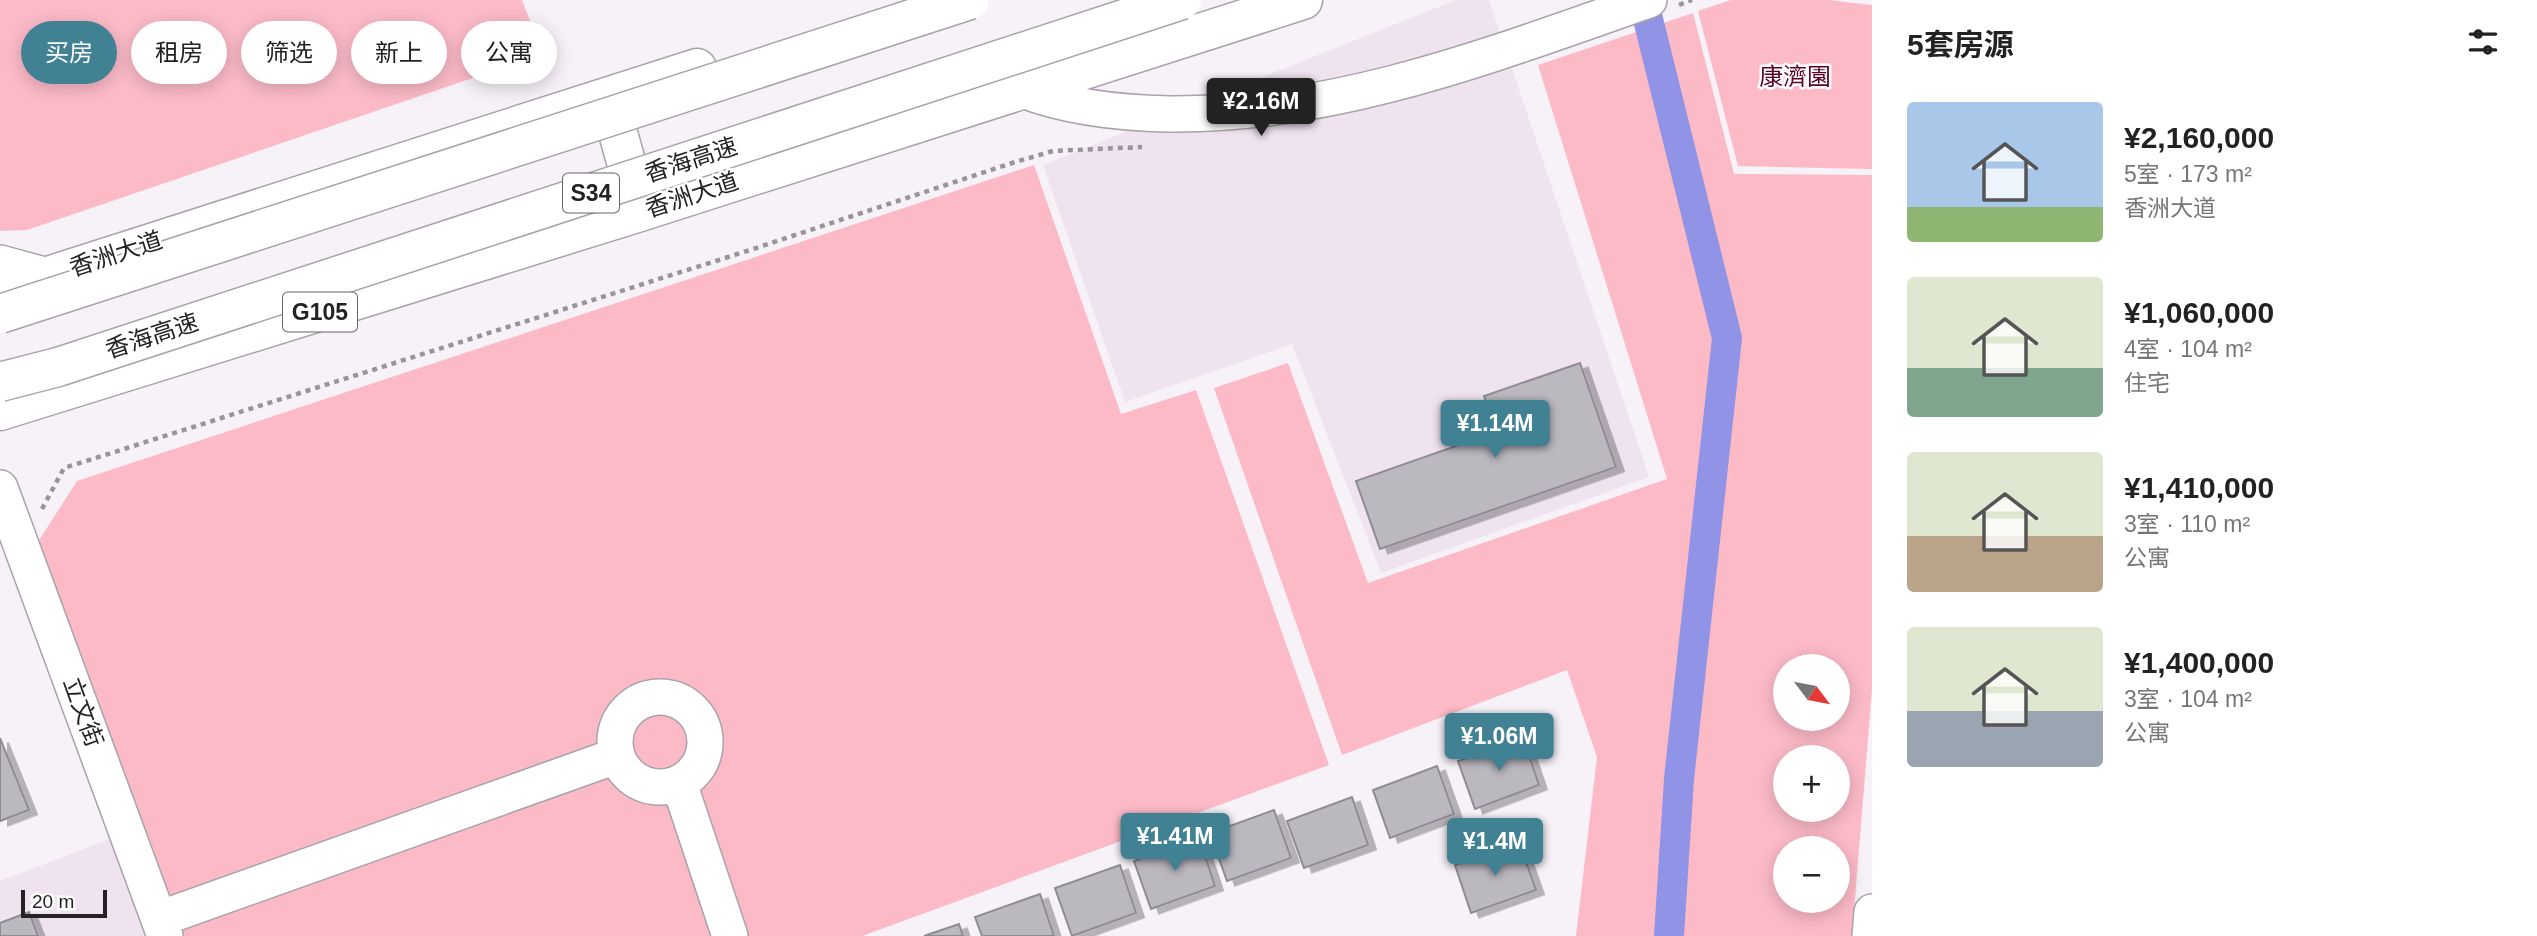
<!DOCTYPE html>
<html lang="zh">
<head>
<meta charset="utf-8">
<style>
	:root { --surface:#fff; --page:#f6f6f6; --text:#222; --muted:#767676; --accent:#408193 }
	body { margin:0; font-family:Helvetica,"Noto Sans SC",sans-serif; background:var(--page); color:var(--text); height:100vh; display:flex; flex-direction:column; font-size:26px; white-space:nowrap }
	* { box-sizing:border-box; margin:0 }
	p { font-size:23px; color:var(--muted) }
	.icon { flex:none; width:38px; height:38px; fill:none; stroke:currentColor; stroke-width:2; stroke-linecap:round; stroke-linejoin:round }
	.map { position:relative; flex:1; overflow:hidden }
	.details { display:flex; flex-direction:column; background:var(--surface); width:665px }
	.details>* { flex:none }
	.banner { position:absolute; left:21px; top:21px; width:665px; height:63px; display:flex; gap:14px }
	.needle { width:46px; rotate:122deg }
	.controls { position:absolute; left:1773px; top:654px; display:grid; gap:14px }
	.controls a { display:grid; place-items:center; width:77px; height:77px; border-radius:50%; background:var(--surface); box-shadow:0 4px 18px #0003; font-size:35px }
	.scale { position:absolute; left:21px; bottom:18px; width:86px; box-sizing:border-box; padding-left:7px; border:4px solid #242224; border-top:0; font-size:19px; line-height:24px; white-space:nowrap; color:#242224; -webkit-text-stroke:5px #fff; paint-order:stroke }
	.price { position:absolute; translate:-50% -60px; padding:0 16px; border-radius:7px; background:var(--accent); color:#fff; font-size:23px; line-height:46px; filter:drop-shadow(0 2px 4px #0008) }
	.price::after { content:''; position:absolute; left:50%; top:42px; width:21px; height:16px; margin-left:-10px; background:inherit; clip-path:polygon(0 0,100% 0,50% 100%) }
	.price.selected { background:#222; color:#fff }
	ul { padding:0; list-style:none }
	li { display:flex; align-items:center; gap:21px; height:175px; padding:0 35px }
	li span { display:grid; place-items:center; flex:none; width:196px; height:140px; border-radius:7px; color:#555 }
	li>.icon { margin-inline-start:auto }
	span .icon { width:84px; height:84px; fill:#fffc; stroke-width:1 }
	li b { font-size:30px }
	h2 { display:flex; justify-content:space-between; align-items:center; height:84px; padding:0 35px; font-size:30px }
	.pill { padding:0 24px; border-radius:32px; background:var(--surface); box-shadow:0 4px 18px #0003; font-size:24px; line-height:63px }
	.pill.selected { background:var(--accent); color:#fff }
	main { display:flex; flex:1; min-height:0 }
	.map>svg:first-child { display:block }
	.built { fill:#efe3f0 }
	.green { fill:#fcbac7; fill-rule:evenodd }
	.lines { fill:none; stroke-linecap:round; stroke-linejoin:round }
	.canal { stroke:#9193e6; stroke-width:30 }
	.building { fill:#bbb8c0; stroke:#8e8b93; stroke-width:2; filter:url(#shadow) }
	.minor-casing { stroke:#a8a3a9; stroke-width:38 }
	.highway-casing { stroke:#a8a3a9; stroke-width:41 }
	.path { stroke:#999499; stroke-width:4.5; stroke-dasharray:5 5; stroke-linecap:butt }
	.minor { stroke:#fff; stroke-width:35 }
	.highway { stroke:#fff; stroke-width:38 }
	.highway-bridge-casing { stroke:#a8a3a9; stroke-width:41; stroke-linecap:butt }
	.highway-bridge { stroke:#fff; stroke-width:38 }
	.labels { text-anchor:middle; stroke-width:5; stroke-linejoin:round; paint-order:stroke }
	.shield { fill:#fff; stroke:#666466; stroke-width:2 }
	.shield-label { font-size:23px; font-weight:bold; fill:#242224 }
	.park-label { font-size:24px; fill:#5c0225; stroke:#fff }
	.street-label { font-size:24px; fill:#242224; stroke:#fff }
</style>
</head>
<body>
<main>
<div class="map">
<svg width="1872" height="936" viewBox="0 0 1872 936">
	<defs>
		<filter id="shadow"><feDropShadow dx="8" dy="4.5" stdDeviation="0" flood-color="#0004"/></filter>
	</defs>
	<rect width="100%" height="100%" fill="#f7f1f8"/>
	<path class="built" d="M1456,0H1489L1649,477L1381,573L1292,344L1125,402L1043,165Z
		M115,837L149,936H0V881Z"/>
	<path class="green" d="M0,0H522L543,54L27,230L0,231Z
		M1731,0H1828L1872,5V169L1738,166L1698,11Z
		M1693,13L1734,174L1872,175V689L1852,936H1576L1597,757L1567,670L1342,755L1214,388L1288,363L1368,583L1667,479L1538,65ZM1785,667H1838V719H1785ZM1785,758H1838V810H1785ZM1785,849H1838V901H1785Z
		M1034,165L1121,414L1196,390L1329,765L862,936H179L36,545L77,481Z"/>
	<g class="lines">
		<path class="canal" d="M1639,0L1645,7L1727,338L1679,779L1669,936"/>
	</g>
	<path class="building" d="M1580,363L1616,467L1380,549L1356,481L1496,432L1484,396Z
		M0,738L29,810L0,821Z
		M1523,738L1539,785L1475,809L1458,761Z
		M1437,766L1454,814L1390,838L1373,790Z
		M1352,797L1368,845L1304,868L1287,821Z
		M1274,810L1291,858L1227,881L1210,833Z
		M1199,838L1215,886L1151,909L1134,861Z
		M1519,842L1536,890L1471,913L1455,865Z
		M1120,865L1136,913L1072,936L1055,888Z
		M1040,894L1054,936H982L975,917Z
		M29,912L38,936H0V923Z
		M959,924L963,936H924Z"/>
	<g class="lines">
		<defs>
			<path id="minor" d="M1023,90C1069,108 1120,113 1169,114C1335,116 1494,54 1649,0
				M0,263L48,276
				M0,488L165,936
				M615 742a45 45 0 1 1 90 0a45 45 0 1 1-90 0Z
				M679,783L730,936
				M159,919L616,756
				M1870,936L1872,912"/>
			<path id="highway" d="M608,97L640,212
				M0,294L48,276L697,68
				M0,411L640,212L1303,0"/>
		</defs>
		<use href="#minor" class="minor-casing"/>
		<use href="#highway" class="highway-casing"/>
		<path class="path" d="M1679,5L1692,0
			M42,509L64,468L747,251L1012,163L1053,151L1142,147"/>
		<use href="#minor" class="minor"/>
		<use href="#highway" class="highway"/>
		<defs>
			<path id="highway-bridge" d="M0,314L970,0
				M0,382L58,367L1182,0"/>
		</defs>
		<use href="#highway-bridge" class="highway-bridge-casing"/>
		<use href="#highway-bridge" class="highway-bridge"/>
	</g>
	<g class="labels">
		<g class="shield">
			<rect x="563" y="173.5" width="56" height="39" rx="5"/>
			<rect x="283" y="292.5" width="74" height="39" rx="5"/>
		</g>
		<g class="shield-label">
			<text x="591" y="201">S34</text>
			<text x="320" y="320">G105</text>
		</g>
		<g class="park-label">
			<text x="1795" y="85">康濟園</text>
		</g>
		<g class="street-label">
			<text transform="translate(691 160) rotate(-18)" y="8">香海高速</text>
			<text transform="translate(692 195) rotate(-18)" y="8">香洲大道</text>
			<text transform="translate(116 254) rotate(-18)" y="8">香洲大道</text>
			<text transform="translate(152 336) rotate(-18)" y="8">香海高速</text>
			<text transform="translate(83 712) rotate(70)" y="8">立文街</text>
		</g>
	</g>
</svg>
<div class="controls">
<a><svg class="needle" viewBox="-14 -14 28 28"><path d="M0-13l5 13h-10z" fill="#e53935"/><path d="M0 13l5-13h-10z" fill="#767676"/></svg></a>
<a>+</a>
<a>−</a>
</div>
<div class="scale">20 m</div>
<b class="price selected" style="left:1261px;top:138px">¥2.16M</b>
<b class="price" style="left:1495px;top:460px">¥1.14M</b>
<b class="price" style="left:1499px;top:773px">¥1.06M</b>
<b class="price" style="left:1175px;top:873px">¥1.41M</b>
<b class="price" style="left:1495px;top:878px">¥1.4M</b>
<div class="banner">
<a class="pill selected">买房</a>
<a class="pill">租房</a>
<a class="pill">筛选</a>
<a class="pill">新上</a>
<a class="pill">公寓</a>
</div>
</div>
<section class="details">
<h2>5套房源<svg class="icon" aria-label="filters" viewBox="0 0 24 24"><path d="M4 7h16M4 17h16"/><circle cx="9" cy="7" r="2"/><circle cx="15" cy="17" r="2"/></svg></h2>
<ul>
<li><span style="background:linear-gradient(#a9c7e8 75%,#8fb573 0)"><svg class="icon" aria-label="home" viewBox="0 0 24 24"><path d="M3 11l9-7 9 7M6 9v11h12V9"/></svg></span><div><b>¥2,160,000</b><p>5室 · 173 m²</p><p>香洲大道</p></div></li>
<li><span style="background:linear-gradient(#dfe7d0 65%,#7fa58c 0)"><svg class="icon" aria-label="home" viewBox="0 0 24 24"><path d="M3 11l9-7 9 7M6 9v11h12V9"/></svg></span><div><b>¥1,060,000</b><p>4室 · 104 m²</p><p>住宅</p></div></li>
<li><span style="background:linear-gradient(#dfe7d0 60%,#b9a48a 0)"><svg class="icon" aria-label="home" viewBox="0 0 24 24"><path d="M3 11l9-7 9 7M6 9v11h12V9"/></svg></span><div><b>¥1,410,000</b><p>3室 · 110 m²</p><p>公寓</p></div></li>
<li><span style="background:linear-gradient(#dfe7d0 60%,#9aa5b1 0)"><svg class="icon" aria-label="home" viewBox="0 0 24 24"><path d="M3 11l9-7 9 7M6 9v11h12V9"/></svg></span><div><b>¥1,400,000</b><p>3室 · 104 m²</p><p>公寓</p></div></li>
</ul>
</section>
</main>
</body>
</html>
